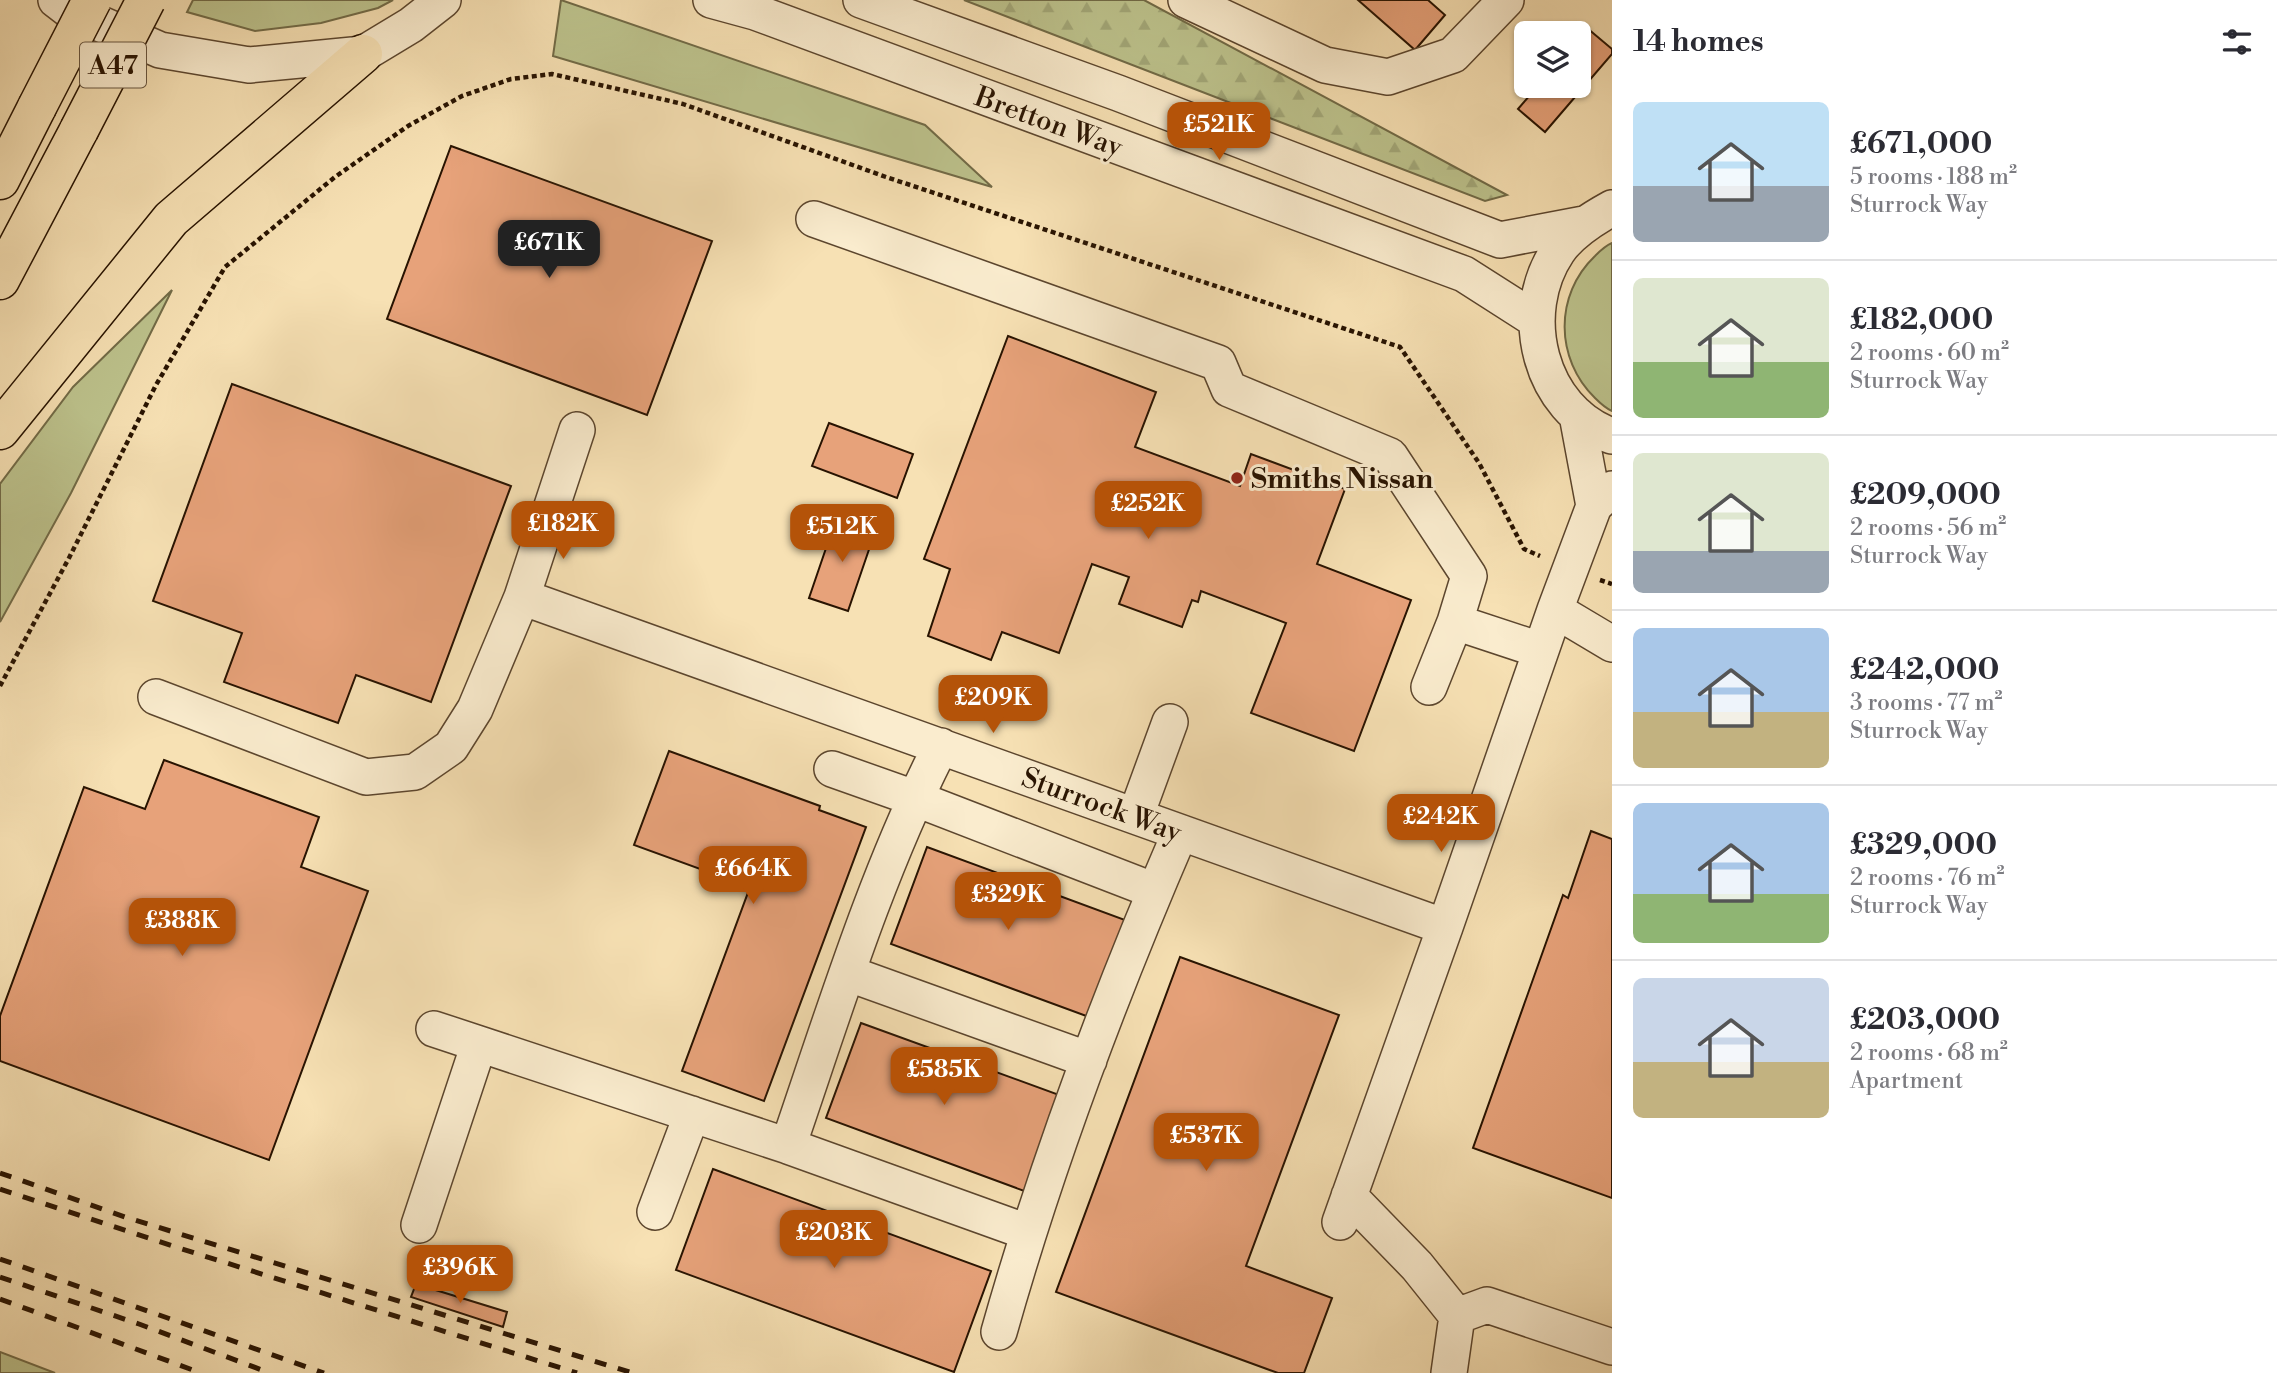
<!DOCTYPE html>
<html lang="en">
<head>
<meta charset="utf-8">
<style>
	:root { --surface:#fff; --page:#f7f7f7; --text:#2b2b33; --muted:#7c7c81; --line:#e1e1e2; --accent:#b45309 }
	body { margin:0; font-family:"Libre Bodoni",serif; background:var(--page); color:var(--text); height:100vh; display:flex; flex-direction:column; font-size:26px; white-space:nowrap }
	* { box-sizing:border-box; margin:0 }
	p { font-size:23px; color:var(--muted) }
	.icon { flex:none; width:38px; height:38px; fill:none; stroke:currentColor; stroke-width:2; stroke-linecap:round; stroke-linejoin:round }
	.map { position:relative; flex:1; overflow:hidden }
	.panel { display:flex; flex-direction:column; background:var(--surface); width:665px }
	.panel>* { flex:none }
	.buttons { position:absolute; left:1514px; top:21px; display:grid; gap:14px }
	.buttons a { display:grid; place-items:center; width:77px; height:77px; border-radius:10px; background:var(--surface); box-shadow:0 2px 5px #0004; font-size:35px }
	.price { position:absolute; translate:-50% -60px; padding:0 16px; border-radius:14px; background:var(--accent); color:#fff; font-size:23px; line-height:46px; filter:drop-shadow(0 2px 4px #0008) }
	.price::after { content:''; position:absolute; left:50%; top:42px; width:21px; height:16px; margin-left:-10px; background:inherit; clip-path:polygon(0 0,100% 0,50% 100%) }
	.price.selected { background:#222; color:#fff }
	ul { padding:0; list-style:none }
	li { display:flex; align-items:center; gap:21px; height:175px; padding:0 21px }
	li+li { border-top:2px solid var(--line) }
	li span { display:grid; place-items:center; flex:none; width:196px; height:140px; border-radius:10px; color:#555 }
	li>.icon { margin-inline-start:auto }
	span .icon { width:84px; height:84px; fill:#fffc; stroke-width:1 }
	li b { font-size:30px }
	h2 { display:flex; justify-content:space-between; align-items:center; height:84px; padding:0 21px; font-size:30px }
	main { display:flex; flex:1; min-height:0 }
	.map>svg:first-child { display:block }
	.grass { fill:#bdc38d; stroke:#726b47; stroke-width:2 }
	.forest { fill:url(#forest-firs); stroke:#726b47; stroke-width:2 }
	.building { fill:#e7a27a; stroke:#281301; stroke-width:2 }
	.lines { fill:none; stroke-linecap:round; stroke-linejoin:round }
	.minor-casing { stroke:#5c462e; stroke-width:38 }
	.highway-casing { stroke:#281301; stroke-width:41 }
	.path { stroke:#281301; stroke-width:4.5; stroke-dasharray:5 3.5; stroke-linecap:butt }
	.minor { stroke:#faecce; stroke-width:35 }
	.highway { stroke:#f7e1b4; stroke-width:38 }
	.rail { stroke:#281301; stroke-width:5; stroke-dasharray:12 12; stroke-linecap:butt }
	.highway-bridge-casing { stroke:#281301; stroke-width:41; stroke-linecap:butt }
	.highway-bridge { stroke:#f7e1b4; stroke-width:38 }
	.poi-dot { fill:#8f2418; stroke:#faecce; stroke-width:2.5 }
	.labels { text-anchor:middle; stroke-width:6; stroke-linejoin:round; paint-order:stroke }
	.shield { fill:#faecce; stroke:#67543e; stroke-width:2 }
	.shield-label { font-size:26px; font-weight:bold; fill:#281301 }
	.street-label { font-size:28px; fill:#281301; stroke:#faecce }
	.poi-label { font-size:28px; font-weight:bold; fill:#281301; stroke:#faecce; text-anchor:start }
</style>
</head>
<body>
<main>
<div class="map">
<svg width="1612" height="1373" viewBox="0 0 1612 1373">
	<defs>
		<pattern id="forest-firs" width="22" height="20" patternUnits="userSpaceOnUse" patternTransform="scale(1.75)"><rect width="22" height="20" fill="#bdc38d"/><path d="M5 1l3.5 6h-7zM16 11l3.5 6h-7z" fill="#a2a778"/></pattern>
	</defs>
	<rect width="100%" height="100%" fill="#f7e1b4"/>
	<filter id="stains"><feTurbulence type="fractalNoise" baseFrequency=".00286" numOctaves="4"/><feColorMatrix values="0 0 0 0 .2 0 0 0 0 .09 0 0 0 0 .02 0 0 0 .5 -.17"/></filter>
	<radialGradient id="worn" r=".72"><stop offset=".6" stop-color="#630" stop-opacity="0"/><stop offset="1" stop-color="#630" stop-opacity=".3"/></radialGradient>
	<path class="grass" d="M193,0H393L378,8L321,23L255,31L187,12Z
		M561,0L925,125L992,187L553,56Z
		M1612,243V411C1605,408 1600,403 1595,398C1555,359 1554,295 1595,256C1600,251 1605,246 1612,243Z
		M172,290L71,493L0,622V484L73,387Z
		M0,1352L55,1373H0Z"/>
	<path class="forest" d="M964,0H1144L1507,195L1485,201Z"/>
	<path class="building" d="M1358,0H1428L1445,15L1415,50Z
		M1587,28L1612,49V54L1545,132L1518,109L1538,86H1578V39Z
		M451,146L712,241L647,415L387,319Z
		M1008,336L1156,392L1135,447L1240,486L1251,454L1345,489L1317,564L1411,600L1354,751L1251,713L1286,623L1201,591L1198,602L1192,600L1182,627L1119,604L1129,577L1092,564L1059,653L1002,632L991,660L928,636L950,569L924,559Z
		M232,384L511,486L431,702L356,675L338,723L224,682L242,633L153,601Z
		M829,423L913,454L897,498L812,466Z
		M837,516L876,529L848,611L809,598Z
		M669,751L820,806L819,810L866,827L764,1101L682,1071L750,887L634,845Z
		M164,760L319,817L301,867L368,891L269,1160L0,1061V1016L84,787L145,809Z
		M1591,831L1612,839V1198L1473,1148L1563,895L1568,898Z
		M927,847L1125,920L1089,1017L891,944Z
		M1180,957L1339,1015L1246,1266L1332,1298L1304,1373H1278L1056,1292Z
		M861,1023L1062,1096L1027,1192L826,1118Z
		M713,1169L991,1271L954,1372L676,1270Z
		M416,1284L507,1312L503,1327L411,1297Z"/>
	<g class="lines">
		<defs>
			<path id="minor" d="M56,0L69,10L160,50L249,65L363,54L411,25L443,0
				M711,0L755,12L1464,274L1536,320
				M861,0L1118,93L1500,240L1584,224
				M1186,0L1325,65L1388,77L1453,55L1506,0
				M1612,208C1592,219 1571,232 1558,251C1516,313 1539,410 1612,436
				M814,219L1218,363L1229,389L1390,456L1469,576L1455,622
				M1577,415L1594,506
				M522,597L1445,927
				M1555,610L1612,644
				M1429,687L1455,622L1540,650
				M156,697L366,777L415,772L451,747L475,709L522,597L577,430
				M941,746C876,873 834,1012 788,1146L1027,1232
				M832,769L914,798L1155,891
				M1136,815L1170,722
				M847,973L1089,1060
				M434,1029L788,1146
				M1349,1196L1417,1266L1457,1316L1449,1373
				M655,1212L692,1114
				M1340,1222L1445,927L1555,610L1594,506L1612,489
				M419,1225L479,1044
				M1457,1316L1487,1305L1612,1347
				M999,1332C1047,1162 1110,995 1180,833"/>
			<path id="highway" d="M0,180L37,107
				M0,280L79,130
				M0,430L171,219L363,54"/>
		</defs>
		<use href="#minor" class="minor-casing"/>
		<use href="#highway" class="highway-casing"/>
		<path class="path" d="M1600,580L1612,584
			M0,686L69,558L156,385L225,267L335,177L408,126L462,96L511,79L552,74L683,104L886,177L1400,347L1479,463L1524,549L1540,556"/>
		<use href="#minor" class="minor"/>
		<use href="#highway" class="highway"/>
		<path class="rail" d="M0,1173L128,1218L633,1373
			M0,1189L182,1249L577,1373
			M0,1259L324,1373
			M0,1277L139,1324L270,1373
			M0,1299L201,1373"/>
		<defs>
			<path id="highway-bridge" d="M37,107L92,0
				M79,130L146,0"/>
		</defs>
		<use href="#highway-bridge" class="highway-bridge-casing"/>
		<use href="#highway-bridge" class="highway-bridge"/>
	</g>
	<circle class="poi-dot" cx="1237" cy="478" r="7"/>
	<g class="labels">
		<rect class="shield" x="80" y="42.5" width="66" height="45" rx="5"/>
		<g class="shield-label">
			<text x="113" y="74">A47</text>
		</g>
		<g class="street-label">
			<text transform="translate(1049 121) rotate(20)" y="10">Bretton Way</text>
			<text transform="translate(1102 804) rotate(20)" y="10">Sturrock Way</text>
		</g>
		<g class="poi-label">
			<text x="1251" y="488">Smiths Nissan</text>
		</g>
	</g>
	<rect width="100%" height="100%" filter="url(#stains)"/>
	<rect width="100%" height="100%" fill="url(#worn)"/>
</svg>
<div class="buttons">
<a><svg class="icon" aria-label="layers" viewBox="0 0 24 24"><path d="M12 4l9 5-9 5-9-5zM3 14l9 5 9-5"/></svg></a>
</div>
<b class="price" style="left:1219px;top:162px">£521K</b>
<b class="price selected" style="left:549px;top:280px">£671K</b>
<b class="price" style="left:1148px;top:541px">£252K</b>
<b class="price" style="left:563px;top:561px">£182K</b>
<b class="price" style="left:842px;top:564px">£512K</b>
<b class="price" style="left:993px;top:735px">£209K</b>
<b class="price" style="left:1441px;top:854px">£242K</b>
<b class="price" style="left:753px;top:906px">£664K</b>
<b class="price" style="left:1008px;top:932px">£329K</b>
<b class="price" style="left:182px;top:958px">£388K</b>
<b class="price" style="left:944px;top:1107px">£585K</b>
<b class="price" style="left:1206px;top:1173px">£537K</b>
<b class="price" style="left:834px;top:1270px">£203K</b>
<b class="price" style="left:460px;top:1305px">£396K</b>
</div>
<section class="panel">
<h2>14 homes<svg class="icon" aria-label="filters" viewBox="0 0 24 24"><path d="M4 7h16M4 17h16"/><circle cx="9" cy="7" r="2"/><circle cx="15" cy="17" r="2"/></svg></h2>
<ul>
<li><span style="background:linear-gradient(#bfe0f5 60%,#9aa5b1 0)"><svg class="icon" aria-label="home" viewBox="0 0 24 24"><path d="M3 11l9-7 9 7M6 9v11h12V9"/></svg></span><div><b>£671,000</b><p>5 rooms · 188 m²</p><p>Sturrock Way</p></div></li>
<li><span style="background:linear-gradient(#dfe7d0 60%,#8fb573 0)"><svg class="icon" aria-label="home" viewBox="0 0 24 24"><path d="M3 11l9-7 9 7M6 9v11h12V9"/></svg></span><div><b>£182,000</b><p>2 rooms · 60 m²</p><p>Sturrock Way</p></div></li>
<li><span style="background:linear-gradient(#dfe7d0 70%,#9aa5b1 0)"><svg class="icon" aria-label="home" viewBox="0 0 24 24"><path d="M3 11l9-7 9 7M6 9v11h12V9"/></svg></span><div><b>£209,000</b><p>2 rooms · 56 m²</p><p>Sturrock Way</p></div></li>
<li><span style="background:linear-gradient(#a9c7e8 60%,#c2b280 0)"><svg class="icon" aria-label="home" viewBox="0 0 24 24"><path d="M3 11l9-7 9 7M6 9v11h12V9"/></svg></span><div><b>£242,000</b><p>3 rooms · 77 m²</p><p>Sturrock Way</p></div></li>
<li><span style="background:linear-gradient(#a9c7e8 65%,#8fb573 0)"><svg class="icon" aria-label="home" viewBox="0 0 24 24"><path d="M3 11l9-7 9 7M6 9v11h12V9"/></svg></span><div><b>£329,000</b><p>2 rooms · 76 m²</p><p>Sturrock Way</p></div></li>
<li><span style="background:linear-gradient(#c9d6e8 60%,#c2b280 0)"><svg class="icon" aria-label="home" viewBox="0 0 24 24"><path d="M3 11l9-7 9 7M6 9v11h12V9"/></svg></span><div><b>£203,000</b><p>2 rooms · 68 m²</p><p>Apartment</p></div></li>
</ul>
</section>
</main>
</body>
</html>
